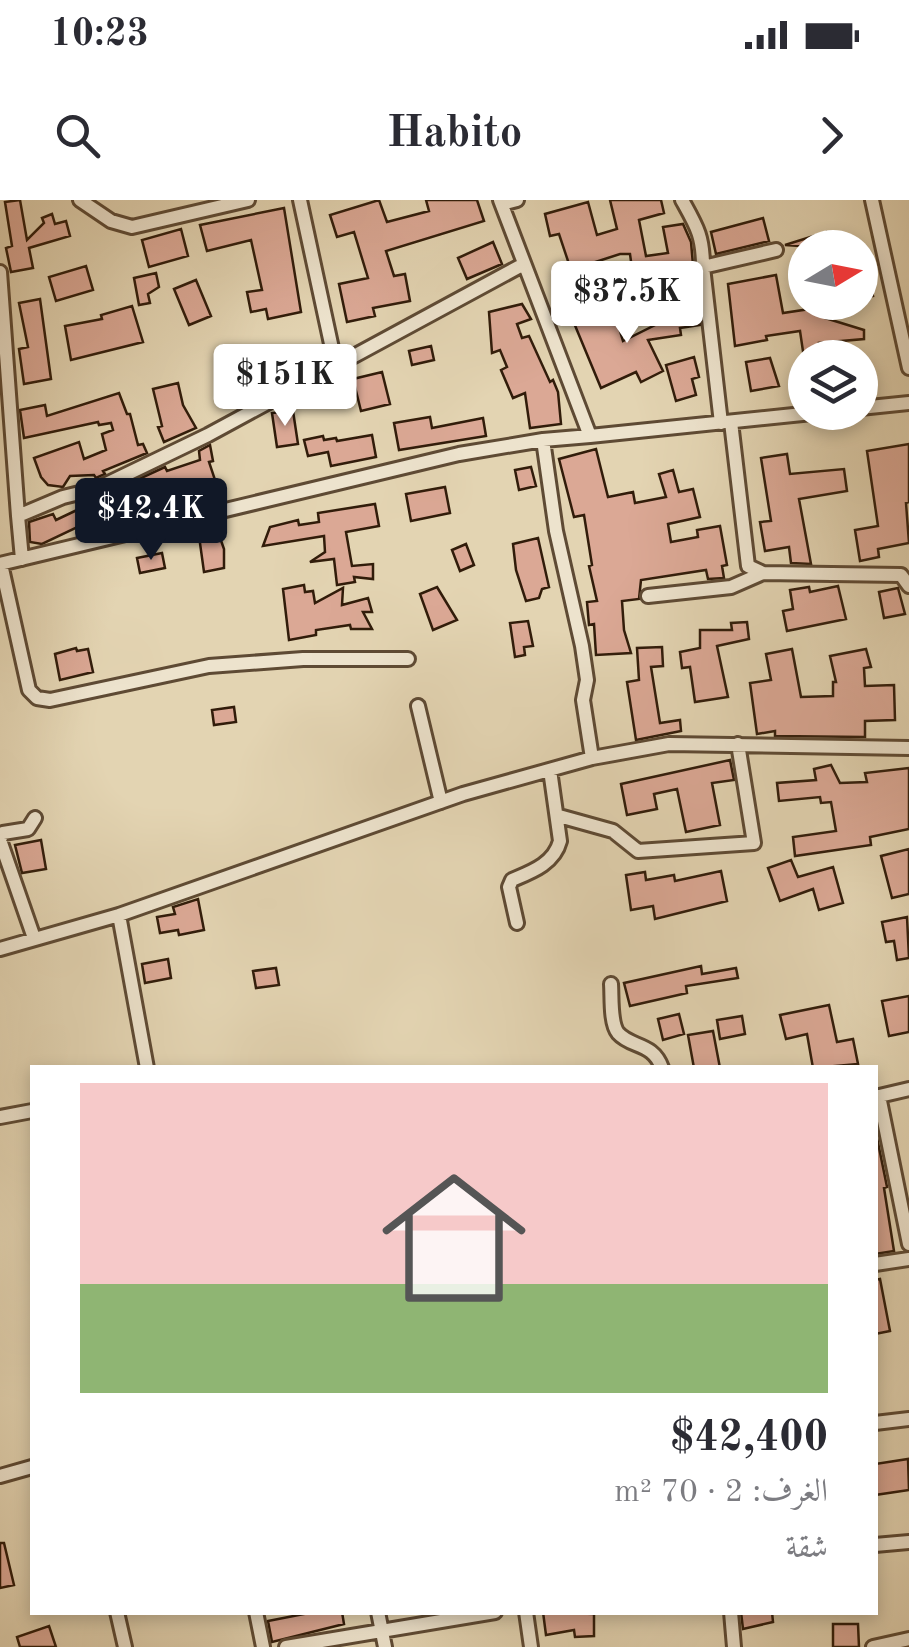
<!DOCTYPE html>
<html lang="ar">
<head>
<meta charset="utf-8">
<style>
	:root { --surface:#fff; --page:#f2f2f3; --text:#2b2b33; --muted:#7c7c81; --line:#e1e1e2; --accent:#111827 }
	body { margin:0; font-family:"Old Standard TT",Amiri,serif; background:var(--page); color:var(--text); direction:rtl; height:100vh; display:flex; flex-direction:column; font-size:38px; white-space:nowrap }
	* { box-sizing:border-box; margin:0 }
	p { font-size:32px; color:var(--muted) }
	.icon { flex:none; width:55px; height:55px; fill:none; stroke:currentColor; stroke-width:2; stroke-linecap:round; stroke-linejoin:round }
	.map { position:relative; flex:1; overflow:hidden; direction:ltr }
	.panel { position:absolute; left:30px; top:865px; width:848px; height:550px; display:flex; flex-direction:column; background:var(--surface); border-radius:0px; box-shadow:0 5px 15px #0003; direction:rtl }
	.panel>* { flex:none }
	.needle { width:65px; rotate:80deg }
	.tools { position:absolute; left:788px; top:30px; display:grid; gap:20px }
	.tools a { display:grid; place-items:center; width:90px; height:90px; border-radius:50%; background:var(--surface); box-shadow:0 5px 15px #0003; font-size:50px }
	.price { position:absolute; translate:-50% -85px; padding:0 22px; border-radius:10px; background:#fff; color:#222; font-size:32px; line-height:65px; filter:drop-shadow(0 2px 5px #0008) }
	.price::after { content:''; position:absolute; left:50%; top:60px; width:30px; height:22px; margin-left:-15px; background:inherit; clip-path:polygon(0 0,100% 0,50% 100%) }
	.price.selected { background:var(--accent); color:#fff }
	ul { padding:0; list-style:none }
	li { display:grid; align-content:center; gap:20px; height:530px; padding:0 50px }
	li+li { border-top:2px solid var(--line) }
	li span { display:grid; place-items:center; height:310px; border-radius:0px; color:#555 }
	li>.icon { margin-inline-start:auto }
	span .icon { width:180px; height:180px; fill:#fffc; stroke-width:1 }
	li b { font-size:42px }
	.status { display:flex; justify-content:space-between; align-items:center; height:70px; padding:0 50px; background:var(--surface); direction:ltr }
	.status svg { height:28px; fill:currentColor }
	header { display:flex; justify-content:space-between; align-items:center; height:130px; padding:0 50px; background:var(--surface); font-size:45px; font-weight:700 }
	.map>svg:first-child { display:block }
	.building { fill:#dba895; stroke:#311c0a; stroke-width:2.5 }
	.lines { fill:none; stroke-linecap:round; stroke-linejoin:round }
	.minor-casing { stroke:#5e4a34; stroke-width:18 }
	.minor { stroke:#ede3cd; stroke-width:12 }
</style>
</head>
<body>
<div class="status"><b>10:23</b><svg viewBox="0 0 49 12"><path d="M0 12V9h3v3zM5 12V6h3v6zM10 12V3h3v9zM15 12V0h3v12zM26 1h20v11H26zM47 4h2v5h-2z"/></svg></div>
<header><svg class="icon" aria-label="forward" viewBox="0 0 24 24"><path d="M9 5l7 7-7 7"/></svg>Habito<svg class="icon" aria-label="search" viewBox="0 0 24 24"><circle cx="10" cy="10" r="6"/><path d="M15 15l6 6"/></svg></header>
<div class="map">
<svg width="909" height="1447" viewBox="0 0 909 1447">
	<rect width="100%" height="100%" fill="#e3d4b2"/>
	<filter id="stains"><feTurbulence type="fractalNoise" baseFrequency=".002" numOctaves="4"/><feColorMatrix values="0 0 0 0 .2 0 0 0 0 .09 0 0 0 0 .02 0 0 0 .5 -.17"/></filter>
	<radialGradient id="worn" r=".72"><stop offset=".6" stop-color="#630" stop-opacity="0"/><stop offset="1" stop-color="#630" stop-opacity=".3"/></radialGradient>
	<path class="building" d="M20,0L27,40L44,23L42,18L52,14L55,24L66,21L70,36L29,48L33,68L11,72L6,48L12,46L5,2Z
		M379,0L387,22L429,11L426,0H477L484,21L386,51L394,76L405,74L410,101L373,108L375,116L347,122L339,84L368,78L354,32L337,37L330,15Z
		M610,0H661L664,13L639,20L646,56L668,53L663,27L683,24L691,42L693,65L663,70L664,79L634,83L630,54H620L589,64L600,95L565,107L560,91L576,85L559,34L550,36L545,14L588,2L597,35L617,29Z
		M284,8L301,112L268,119L266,109L251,112L247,92L262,90L251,40L207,51L200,25Z
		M763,18L769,41L716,54L711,32Z
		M181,29L188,56L149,67L142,40Z
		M826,32L829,48L785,45Z
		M493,42L502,64L467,79L458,58Z
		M865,50L873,96L860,98V51Z
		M86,66L93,90L56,101L49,77Z
		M156,73L159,87L148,94L150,103L139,105L134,78Z
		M776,75L783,113L823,107L825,118L864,130V139L819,143L821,158H804L800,131L766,136L767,140L735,146L728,84Z
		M196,80L211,116L189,125L174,89Z
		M40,99L51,179L24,184L19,149L28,147L19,103Z
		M522,104L531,119L517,124L522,138L529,136L550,182L553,180L558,192L561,224L530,228L525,193L513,198L501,170L507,167L500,150L492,153L489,112Z
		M132,106L143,142L71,160L65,126L102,119L101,115Z
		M614,111L623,141L657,124L656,117L698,113L700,125L680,128L681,135L648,140L663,171L641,182L636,172L601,188L574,123Z
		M431,146L434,160L412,165L409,151Z
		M694,157L699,177L692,179L696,195L676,201L666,165Z
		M770,158L779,186L751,191L746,162Z
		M284,159L288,180L267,192L242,196L237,167Z
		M382,172L390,204L361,211L353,179Z
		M178,183L183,205L196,228L164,242L158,227L162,226L153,189Z
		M119,193L127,214H130L138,245L143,244L147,253L103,271L105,274L96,278L94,275L70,276L63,287L48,285L41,277L34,258L79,242L84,259L106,250L102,234L113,230L111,223L99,225L98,222L24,238L20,210L45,205L47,216Z
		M293,211L298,244L277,247L272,213Z
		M430,217L432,228L483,218L486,236L399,250L394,223Z
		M372,235L376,257L331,266L328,252L308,256L304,240L323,236L324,240L336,238L337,241Z
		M909,244V302L906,303L909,343L878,349L879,357L860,361L855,330L878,326L867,251Z
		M210,245L213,261L209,262L221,298L188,309L185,299L161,307L162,312L139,319L136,309L103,323L93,300L165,267L167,271L200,260L199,251Z
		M596,249L608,297L633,292L635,303L666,297L659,274L673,270L679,292L693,289L700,317L668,324L671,342L698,337L697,330L720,326L727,365L722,366L724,378L708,379L706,370L641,380L639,399L622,401L624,430L631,453L596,455L594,424L589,425L587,402L597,401L589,366L592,365L584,315L574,317L559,259Z
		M787,254L790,274L844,269L847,291L799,299L811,364L791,363L789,347L765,351L760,322L771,321L761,258Z
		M531,267L536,286L519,290L515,270Z
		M445,287L450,313L411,321L406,294Z
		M375,304L379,326L346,332L352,366L373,364V379L354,377L355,382L337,385L334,359L310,362L325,352L324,336L263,346L270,327L298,320L299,325L319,322L318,313Z
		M77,310L84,324L42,344L30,342L29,322L53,314L56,320Z
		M218,332L224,349V368L204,372L199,336Z
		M538,338L549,387L542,389L539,398L526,401L516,370L513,344Z
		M466,344L474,365L460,371L452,350Z
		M162,353L165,368L140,373L137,358Z
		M304,385L305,392L313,391L315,403L343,388L342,405L368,398L372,412H363L372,429H351L350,425L316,430V435L289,440L283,389Z
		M838,386L846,419L787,431L783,411L793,409L790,390L809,387L810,392Z
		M437,387L457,420L433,430L420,394Z
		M898,388L905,414L884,418L879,392Z
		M528,421L533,446L524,447L525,455L515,457L510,423Z
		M747,422L749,439L717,446L728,497L695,502L690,467L682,468L680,452L700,448V430H732L731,423Z
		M662,447L663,466L651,467L660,523L680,520L681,531L636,540L627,482L639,480L637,448Z
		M76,448L77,451L88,449L93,472L60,480L55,454Z
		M792,449L801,497L833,496V482H836L830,456L866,449L871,467L864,468L865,486L894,485L895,520L865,521V537L775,536V531L757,534L750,483L771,480L766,454Z
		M234,507L236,522L214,525L212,510Z
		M730,560L734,580L712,583L720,625L686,632L677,589L654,594L657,609L627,615L621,584Z
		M831,565L840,583L867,582L865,573L909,568V629L870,637L871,645L795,656L793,637L836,631L831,602L821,603L820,597L779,601L777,583L816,580L814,569Z
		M41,640L46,669L22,673L15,645Z
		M909,649V694L892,698L881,656Z
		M791,660L798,677L833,667L843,703L819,710L813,689L780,701L768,668Z
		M721,671L727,701L655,719L653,706L631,710L626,675L645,672L646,680L674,675L675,681Z
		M198,699L204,730L179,735L178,730L160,733L157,717L175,714L173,707Z
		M907,717L909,758L897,760L894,741L886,742L882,722Z
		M168,759L171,778L145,783L142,764Z
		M701,766L702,774L736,768L738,778L686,786L687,793L630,806L624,783Z
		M276,768L279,785L256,788L253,771Z
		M909,796V832L889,836L882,801Z
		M829,805L837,842L853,839L858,864L813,868L807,834L786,839L780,815Z
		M679,814L684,834L663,840L658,819Z
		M742,816L745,834L720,839L717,820Z
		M713,831L720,868H694L688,835Z
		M875,928L887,987L884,988L894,1051L875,1054Z
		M880,1079L890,1131L875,1134V1080Z
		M908,1259L909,1290L875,1295V1264Z
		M0,1343H4L14,1385L0,1388Z
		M314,1412H342L344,1424L272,1442L268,1421Z
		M543,1412L594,1414V1436L575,1437L574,1430L546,1435Z
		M741,1412H772L773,1422L743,1429Z
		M833,1424H858L859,1447H833Z
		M49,1426L56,1447H20L17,1437Z"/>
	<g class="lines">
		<defs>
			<path id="minor" d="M80,0L111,21L132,27L248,0
				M300,0L336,167
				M500,0L590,236L822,212
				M682,0C697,27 703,36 703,67L721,223
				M872,0L909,168
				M502,4L517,0
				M703,67L776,50
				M0,72L18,316
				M860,208L909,203
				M731,222L748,366L763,373L901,375L909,386
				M543,240L556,331L582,446L587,480L583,500L592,558
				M22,359L18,316L63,297L96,289L208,235L524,64
				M0,364L459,254L543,240L590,236
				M1,364L29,490L37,498L50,500L209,466L303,459H408
				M648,396L731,387L763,373
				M418,506L441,602
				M559,616L613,631L638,651L754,643L738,544
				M0,640L34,738
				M0,640L3,633L28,629L35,618
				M119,715L147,868
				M517,723L509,687L512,680C531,672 554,664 560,641L550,570
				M0,749L119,715L463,594L592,558L669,544L909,548
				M611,784C612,797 610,823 618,833C631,848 653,842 662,868
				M879,896L909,1044
				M875,897L909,889
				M0,917L32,911
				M875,1064L909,1059
				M875,1223L909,1219
				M0,1276L32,1267
				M875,1345L909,1342
				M117,1412L125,1447
				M256,1412L263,1447
				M378,1412L385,1447
				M526,1412L531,1447
				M731,1412L734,1447
				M286,1447L495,1412
				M873,1447L909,1439"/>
		</defs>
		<use href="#minor" class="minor-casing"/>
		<use href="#minor" class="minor"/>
	</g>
	<rect width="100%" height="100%" filter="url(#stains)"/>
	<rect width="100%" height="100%" fill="url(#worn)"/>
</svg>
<div class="tools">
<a><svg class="needle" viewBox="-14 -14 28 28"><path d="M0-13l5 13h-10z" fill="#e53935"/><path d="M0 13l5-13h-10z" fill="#7c7c81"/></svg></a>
<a><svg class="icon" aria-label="layers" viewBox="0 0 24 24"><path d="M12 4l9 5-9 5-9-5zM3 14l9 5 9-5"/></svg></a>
</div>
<b class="price" style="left:627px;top:146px">$37.5K</b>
<b class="price" style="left:285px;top:229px">$151K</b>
<b class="price selected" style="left:151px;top:363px">$42.4K</b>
<section class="panel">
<ul>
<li><span style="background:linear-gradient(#f6c9c9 65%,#8fb573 0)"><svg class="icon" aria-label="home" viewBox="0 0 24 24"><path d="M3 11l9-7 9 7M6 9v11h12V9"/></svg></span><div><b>$42,400</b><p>الغرف: 2 · 70 m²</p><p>شقة</p></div></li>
</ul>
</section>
</div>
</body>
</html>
